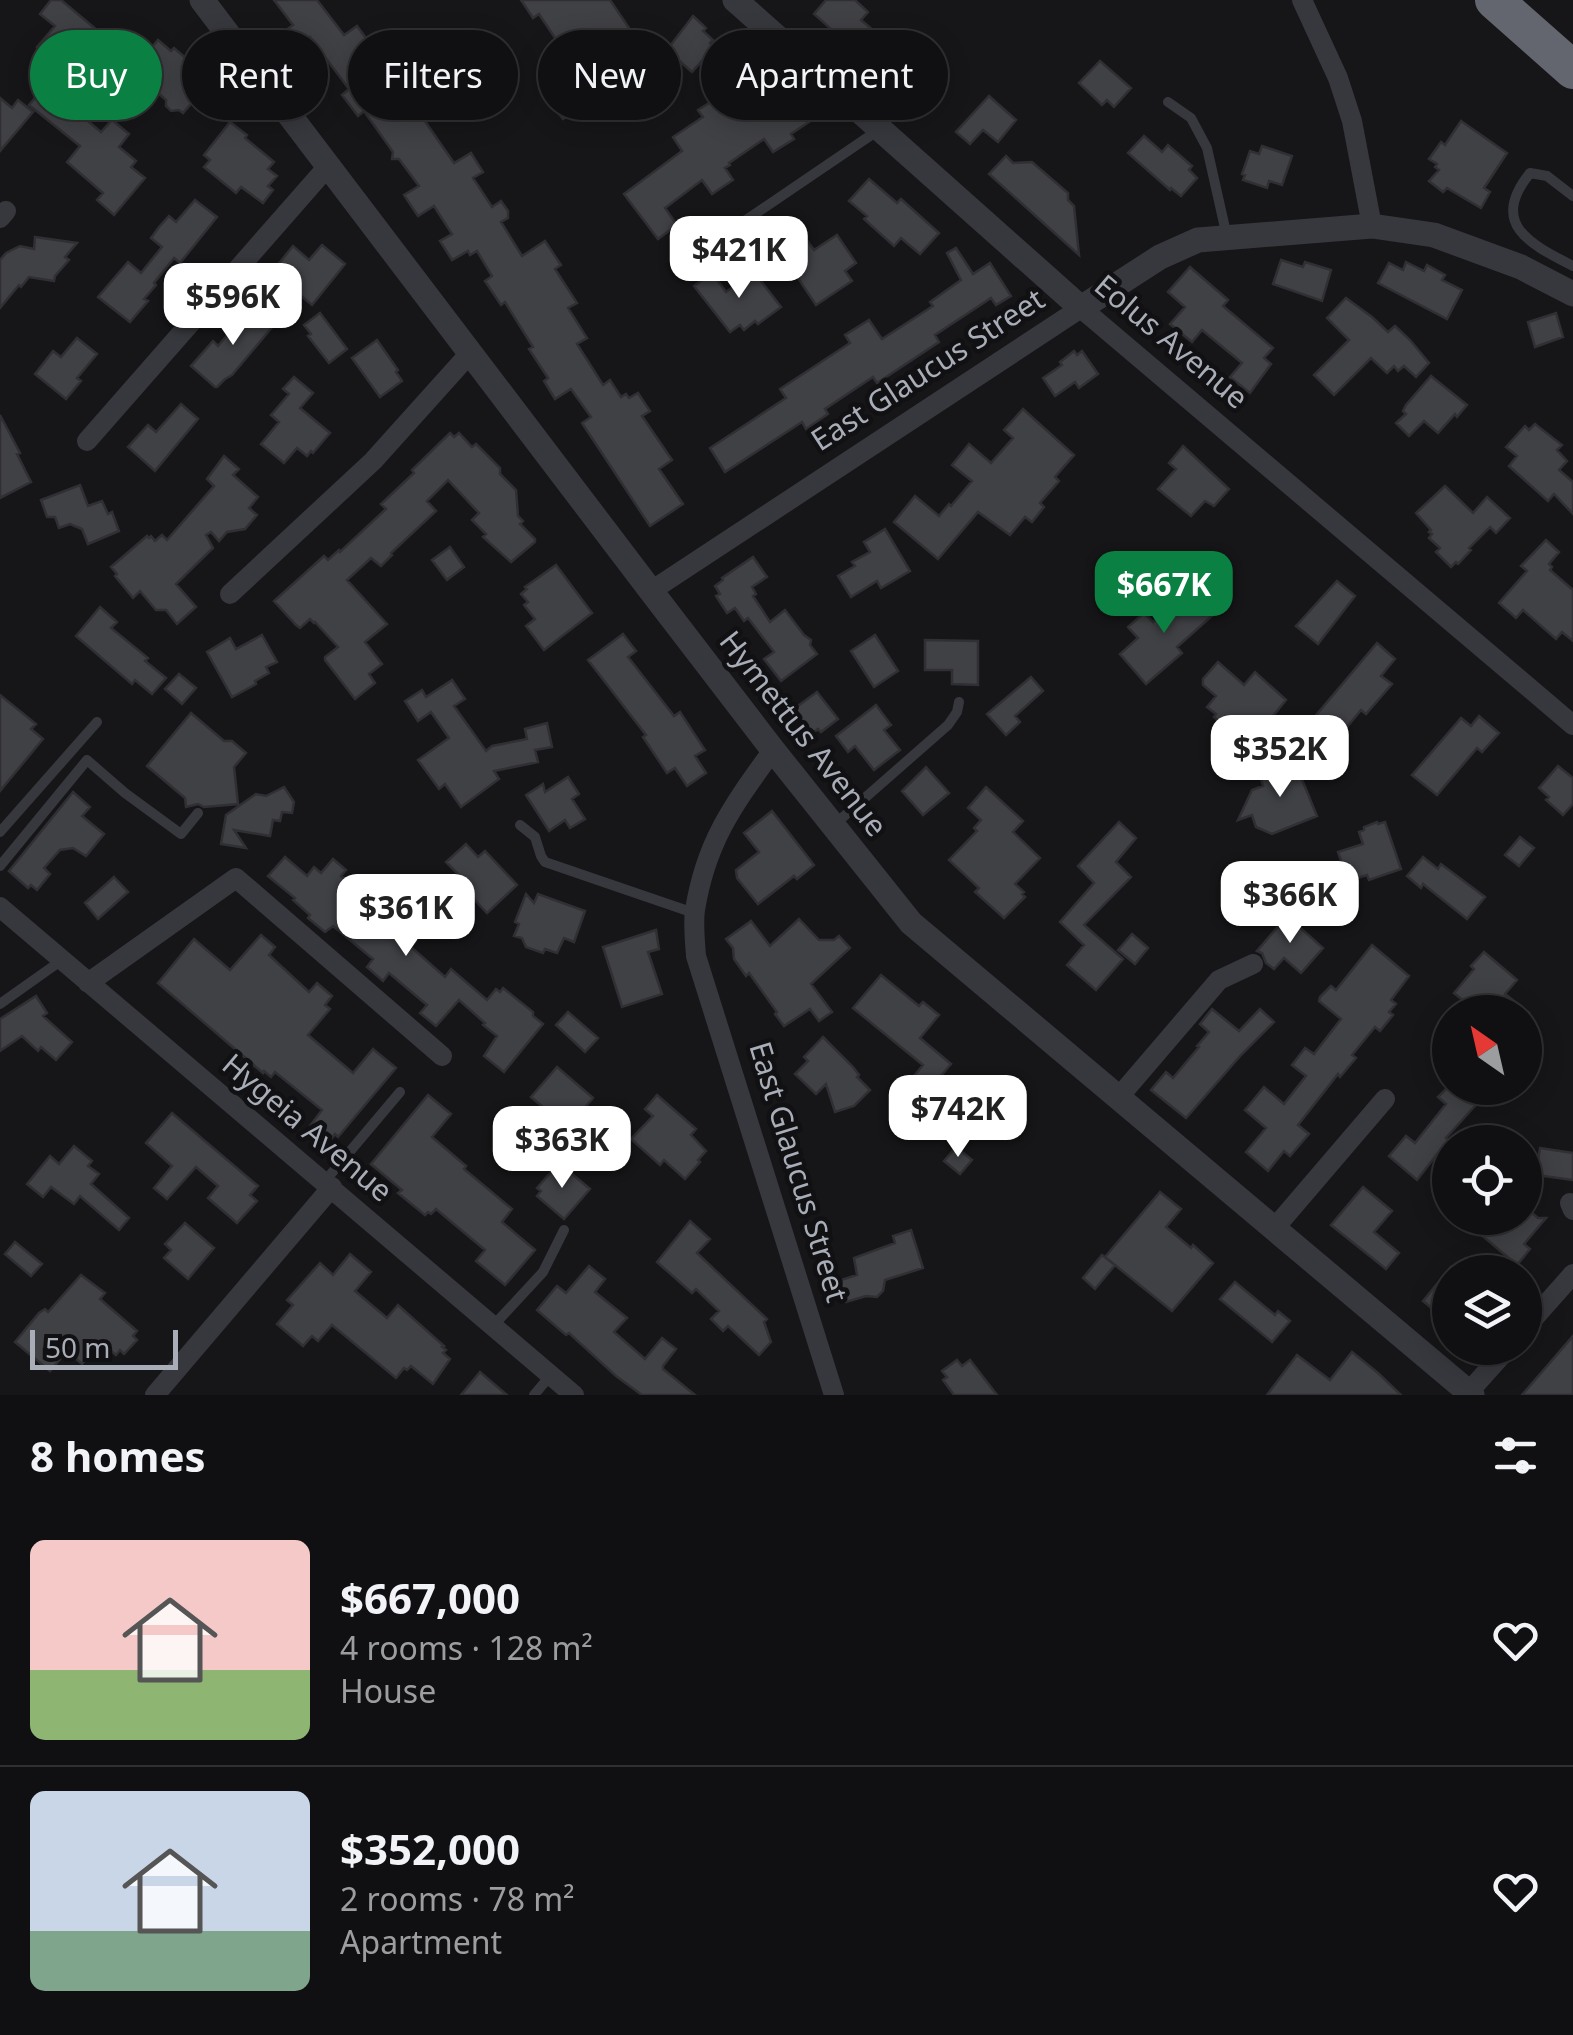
<!DOCTYPE html>
<html lang="en">
<head>
<meta charset="utf-8">
<style>
	:root { --surface:#101012; --page:#1e1e20; --text:#f1f3f6; --muted:#9c9d9f; --line:#303032; --accent:#0b8043 }
	body { margin:0; font-family:"Noto Sans",sans-serif; background:var(--page); color:var(--text); height:100vh; display:flex; flex-direction:column; font-size:38px; white-space:nowrap }
	* { box-sizing:border-box; margin:0 }
	p { font-size:32px; color:var(--muted) }
	.icon { flex:none; width:55px; height:55px; fill:none; stroke:currentColor; stroke-width:2; stroke-linecap:round; stroke-linejoin:round }
	.map { position:relative; height:1395px; overflow:hidden }
	.side { display:flex; flex-direction:column; background:var(--surface); flex:1 }
	.side>* { flex:none }
	.banner { position:absolute; left:30px; top:30px; width:1000px; height:90px; display:flex; gap:20px }
	.needle { width:65px; rotate:326deg }
	.buttons { position:absolute; left:1432px; top:995px; display:grid; gap:20px }
	.buttons a { display:grid; place-items:center; width:110px; height:110px; border-radius:50%; background:var(--surface); box-shadow:0 5px 25px #0003,0 0 0 2px var(--line); font-size:50px }
	.scale { position:absolute; left:30px; bottom:25px; width:148px; box-sizing:border-box; padding-left:10px; border:5px solid #a8adb8; border-top:0; font-size:28px; line-height:35px; white-space:nowrap; color:#a8adb8; -webkit-text-stroke:8px #111113; paint-order:stroke }
	.price { position:absolute; translate:-50% -85px; padding:0 22px; border-radius:20px; background:#fff; color:#222; font-size:32px; line-height:65px; filter:drop-shadow(0 2px 5px #0008) }
	.price::after { content:''; position:absolute; left:50%; top:60px; width:30px; height:22px; margin-left:-15px; background:inherit; clip-path:polygon(0 0,100% 0,50% 100%) }
	.price.active { background:var(--accent); color:#fff }
	ul { padding:0; list-style:none }
	li { display:flex; align-items:center; gap:30px; height:250px; padding:0 30px }
	li+li { border-top:2px solid var(--line) }
	li span { display:grid; place-items:center; flex:none; width:280px; height:200px; border-radius:15px; color:#555 }
	li>.icon { margin-inline-start:auto }
	span .icon { width:120px; height:120px; fill:#fffc; stroke-width:1 }
	li b { font-size:42px }
	h2 { display:flex; justify-content:space-between; align-items:center; height:120px; padding:0 30px; font-size:42px }
	.chip { padding:0 35px; border-radius:45px; background:var(--surface); box-shadow:0 5px 25px #0003,0 0 0 2px var(--line); font-size:35px; line-height:90px }
	.chip.active { background:var(--accent); color:#fff }
	.map>svg:first-child { display:block }
	.building { fill:#404145; stroke:#303034; stroke-width:2.5 }
	.lines { fill:none; stroke-linecap:round; stroke-linejoin:round }
	.service { stroke:#37383d; stroke-width:10 }
	.minor { stroke:#37383d; stroke-width:20 }
	.tertiary { stroke:#37383d; stroke-width:25 }
	.motorway { stroke:#63666e; stroke-width:38 }
	.labels { text-anchor:middle; stroke-width:9; stroke-linejoin:round; paint-order:stroke }
	.street-label { font-size:30px; fill:#a8adb8; stroke:#111113 }
</style>
</head>
<body>
<div class="map">
<svg width="1573" height="1395" viewBox="0 0 1573 1395">
	<rect width="100%" height="100%" fill="#161618"/>
	<path class="building" d="M51,0H61L104,36L83,60L87,64L59,96L60,98L101,132L112,120L129,134L119,147L136,161L131,167L145,178L114,215L97,200L103,193L67,162L80,146L29,105L61,67L37,47L55,26L40,14Z
		M274,0H317L344,35L357,26L377,53L369,59L380,72L367,82L393,116L420,96L431,111L422,117L454,163L471,153L483,172L473,178L492,207L501,201L508,211V218L501,222L522,256L545,241L561,265L555,269L577,303L568,308L587,338L577,344L603,385L610,380L621,397L626,394L629,398L638,393L650,411L642,416L672,460L659,469L683,504L650,526L582,423L591,417L571,389L555,399L544,381L548,378L529,349L533,347L505,302L501,305L485,281L492,276L477,251L470,255L468,251L452,260L440,241L452,234L434,206L418,216L404,195L419,186L399,159H392L393,152L364,111L358,116L342,95L349,89L310,37L297,47L285,31L293,25Z
		M521,0H610L631,31L594,56L584,40L579,43L572,31L557,41L539,14L533,18Z
		M826,0H855L868,12L861,20L893,47L903,35L930,58L909,82L898,73L891,82L814,14Z
		M693,16L706,28L703,31L713,40L710,43L714,47L692,72L667,50Z
		M158,40L171,51L174,48L203,73L189,90L197,97L183,113L179,110L171,111L166,106V100L149,85L151,80L135,67Z
		M1100,61L1131,88L1114,107L1107,100L1102,105L1079,83Z
		M760,79L778,104L786,99L791,106L795,103L809,122L791,134L794,139L773,152L764,139L729,163L730,165L725,168L733,180L712,194L702,180L665,208L677,225L658,239L624,194L682,151L673,137L703,117L698,110L714,100L719,107Z
		M568,84L583,104L563,119L548,99Z
		M989,96L1016,120L998,142L983,130L970,144L956,132Z
		M0,98L12,108L18,100L33,112L0,151Z
		M1461,121L1507,153L1484,188L1490,192L1481,208L1447,188L1443,192L1429,181L1439,170L1435,167L1437,164L1429,159L1441,142L1445,145Z
		M230,122L247,135L245,138L274,162L268,169L277,176L268,186L273,190L263,203L241,187L236,193L204,167L210,160L204,155Z
		M1144,136L1162,152L1168,145L1192,166L1189,170L1197,178L1181,196L1171,188L1170,190L1128,153Z
		M1262,146L1292,156L1282,185L1269,181L1267,188L1243,180L1245,175L1242,174L1250,151L1259,154Z
		M1006,156L1013,163L1032,162L1068,193V200L1074,206L1079,255L989,174Z
		M869,179L897,203L901,199L939,233L920,254L901,238L894,246L864,219L867,216L849,201Z
		M195,200L217,217L180,263L174,258L154,283L156,285L144,299L148,301L130,322L98,297L128,262L141,273L162,247L151,238L159,227L169,216L176,222Z
		M801,232L814,250L837,235L856,263L845,271L852,281L816,305L778,248Z
		M35,237L77,243L65,257L69,260L55,276L54,281L29,277L21,287L19,285L0,308V260L6,253L20,246L34,249Z
		M322,245L345,264L312,305L272,272L293,246L309,260Z
		M956,248L973,274L990,263L1011,296L996,305L991,298L935,335L939,342L877,383L873,377L825,409L828,414L806,429L802,422L725,472L710,448L786,398L780,389L850,343L845,335L869,320L882,339L933,306L930,302L961,280L947,253Z
		M1281,260L1303,267L1305,262L1331,270L1322,301L1273,284Z
		M1406,262L1424,271L1427,265L1445,275L1442,280L1462,290L1447,319L1378,283L1389,263L1403,270Z
		M1190,267L1228,300L1223,306L1273,348L1264,358L1271,364L1250,393L1230,377L1242,363L1202,330L1192,342L1170,324L1185,307L1168,292Z
		M754,272L781,307L758,324L755,321L744,330L740,325L730,332L694,286L712,273L726,292Z
		M1346,298L1372,317L1388,332L1395,326L1410,340L1429,363L1416,377L1404,366L1398,371L1394,366L1387,373L1371,358L1334,395L1314,375L1349,340L1327,318Z
		M252,306L274,325L232,375L225,379L217,387H215L191,366L213,341L218,346Z
		M320,313L347,349L329,363L308,336L311,334L304,325Z
		M1556,313L1563,337L1535,347L1528,322Z
		M77,338L97,354L77,378L81,381L66,399L35,374L53,351L61,357Z
		M377,340L398,370L396,372L402,381L380,397L352,358Z
		M1074,351L1077,355L1082,351L1098,374L1079,388L1075,382L1055,396L1043,378L1062,365L1060,362Z
		M1431,376L1467,405L1457,417L1455,414L1438,433L1424,421L1409,436L1396,423L1406,414L1403,411L1406,405Z
		M294,377L313,393L300,408L330,433L313,453L311,451L307,456L297,448L284,463L261,444L279,422L271,415L289,394L283,389Z
		M181,404L198,419L155,471L128,447L148,425L156,432Z
		M1023,409L1074,455L1055,477L1059,481L1040,503L1044,507L1032,522L1025,517L1010,535L978,512L938,559L894,522L915,496L939,516L949,504L951,506L972,481L952,465L969,444L991,463L1013,438L1004,430Z
		M0,415L20,453L17,454L31,482L0,498Z
		M1535,424L1562,445L1557,450L1567,461L1559,470L1573,482V514L1554,494L1548,501L1509,466L1517,456L1506,447L1525,426L1529,430Z
		M450,433L454,437L459,433L472,447L476,444L500,468V474L516,490L518,516L523,521L520,524L535,539V542L511,562L483,537L486,534L472,520L479,513L448,480L427,501L436,511L391,553L392,555L381,566L371,558L347,580L387,624L365,642L382,664L369,674L375,683L355,699L325,660V657L338,647L315,622L314,623L310,619L300,628L296,625L274,601L324,556L328,560L339,550L340,552L386,509L381,504L414,473L412,470Z
		M1183,446L1229,489L1214,506L1205,501L1191,516L1158,489L1176,469L1169,463Z
		M224,456L239,469L233,475L258,497L249,508L257,515L245,529L227,532L219,541L211,532L206,535L213,548L176,584L196,607L177,624L166,610H156L140,591L133,598L115,576L117,574L111,567L147,536L149,538L151,536L155,541L162,535L167,540L214,486L207,479Z
		M80,485L88,506L102,501L108,514L112,512L119,531L88,544L82,529L70,524L59,528L55,517H47L41,500Z
		M1445,486L1473,513L1487,497L1510,518L1496,533L1490,527L1469,548L1471,550L1458,564L1456,562L1451,567L1436,552L1440,548L1429,538L1432,534L1429,532L1431,530L1416,513Z
		M885,529L910,571L881,588L877,581L851,597L838,576L855,566L852,562L870,552L864,542Z
		M1546,540L1559,552L1549,564L1552,567L1550,570L1573,590V641L1562,632L1556,639L1523,610L1516,618L1499,603L1527,571L1521,566Z
		M450,547L464,567L447,580L432,560Z
		M753,557L767,577L752,587L756,594L753,596L770,622L785,610L804,635L811,640L810,645L817,654L781,681L764,659L774,652L748,618L744,621L735,608L727,613L716,596L720,594L715,586L723,580L722,578Z
		M556,565L592,613L544,650L526,626L535,619L524,605L528,602L521,594L527,589L525,587Z
		M1337,581L1355,596L1318,644L1296,626Z
		M1190,589L1213,615L1177,647L1182,653L1146,684L1120,654L1138,638L1128,627L1144,613L1153,622Z
		M100,607L117,622L111,628L148,658L145,661L166,678L152,694L135,680L132,684L76,636Z
		M623,634L636,651L628,657L674,716L680,712L705,750L695,756L706,773L687,786L675,768L667,773L643,737L646,735L588,660Z
		M262,635L277,662L266,667L269,673L255,681L256,684L232,697L207,652L230,638L236,649Z
		M875,635L898,671L874,687L851,651Z
		M925,640L978,641V685L952,684V670H925Z
		M1377,643L1395,659L1381,676L1392,684L1366,714L1361,710L1333,744L1312,726V720Z
		M1218,662L1244,685L1255,672L1286,700L1273,716L1276,718L1249,748L1214,717L1216,714L1207,707L1216,696L1203,685V679Z
		M179,674L196,688L182,704L165,689Z
		M1031,677L1043,691L1015,716L1020,722L1006,735L987,714Z
		M452,680L465,699L454,706L486,751L492,746L527,739L525,729L547,723L552,747L535,750L538,762L494,771L499,779L461,807L445,784L439,789L418,760L449,738L431,712L418,721L405,701L422,690L426,697Z
		M817,692L838,719L821,732L818,729L809,736L791,711Z
		M0,695L36,724L31,729L43,739L0,791Z
		M876,705L891,725L884,730L900,750L874,770L855,746L848,752L836,736Z
		M191,713L224,741H232L246,753L234,767L238,804L204,807L198,804L186,807L185,798L147,766Z
		M1479,716L1499,733L1482,752L1477,748L1437,795L1412,775L1461,718L1471,726Z
		M1294,760L1317,816L1272,834L1256,827L1252,815L1238,820L1252,790L1263,786L1261,779L1271,768Z
		M1558,766L1573,778V804L1563,815L1546,800L1549,797L1539,788Z
		M926,767L949,793L923,815L902,791Z
		M568,777L579,794L572,799L585,819L570,828L565,820L549,831L526,795L543,784L545,792Z
		M284,787L294,802L292,813L282,812L280,821L273,820L270,836L234,830L246,848L221,844L226,815L256,794L266,796Z
		M986,787L1023,821L1013,832L1040,858L1015,884L1024,892L1022,894L1025,897L1004,918L975,892L979,888L949,860L977,831L974,828L981,820L968,808Z
		M73,792L90,807L82,816L104,834L86,856L73,848L60,850L44,868L50,874L37,890L31,885L28,888L9,871Z
		M772,811L814,865L797,879L794,876L758,904L737,878L736,870L759,852L744,833Z
		M1119,822L1136,838L1116,862L1131,877L1084,925L1123,959L1096,990L1067,965L1084,945L1060,922L1094,883L1078,866Z
		M1377,822L1378,824L1385,822L1401,869L1369,880L1367,875L1348,881L1338,852L1363,844L1359,832L1364,830V827Z
		M1520,837L1534,848L1519,866L1505,855Z
		M466,844L478,857L485,851L517,885L487,913L455,879L459,875L446,862Z
		M285,857L307,876L314,867L321,873L333,859L346,870L341,876L358,890L348,903L375,916L380,910L416,941L411,947L445,977L451,969L487,1000L496,989L500,992L503,988L533,1012V1016L543,1024L504,1072L484,1056L497,1036L483,1025L485,1023L459,1000L436,1026L420,1013L427,1005L389,973L383,981L367,967L373,959L333,926L325,932L308,918L310,915L293,900L295,898L268,876Z
		M1423,857L1438,869L1441,864L1485,897L1467,919L1423,884L1421,888L1407,876Z
		M114,877L128,892L98,919L85,903Z
		M526,894L534,903L538,894L585,911L574,942L564,938L557,953L545,949L543,953L526,947L522,938L514,936L519,924L515,922Z
		M1287,916L1323,948L1301,973L1284,958L1274,969L1266,963L1262,953L1257,951Z
		M799,919L819,940H834L839,936L850,948L811,984L832,1012L819,1021L810,1009L784,1026L775,1014L777,1012L749,973L746,976L734,959L733,948L726,939L751,921L770,946Z
		M656,930L659,949L648,952L662,994L622,1007L603,947Z
		M1132,934L1148,948L1135,964L1118,950Z
		M261,935L275,947L269,955L309,992L317,983L332,996L325,1005L330,1009L308,1035L353,1073L373,1049L396,1068L338,1137L335,1134L329,1142L310,1126L322,1110L275,1072L271,1077L264,1071L263,1073L158,983L194,939L230,970Z
		M1372,945L1409,976L1391,1000L1396,1004L1389,1012L1393,1015L1380,1031L1375,1027L1352,1055L1356,1058L1340,1077L1338,1074L1298,1125L1309,1134L1290,1156L1284,1151L1268,1171L1246,1152L1266,1128L1245,1110L1264,1087L1284,1104L1306,1076L1292,1065L1305,1048L1314,1054L1341,1019L1319,1001L1320,997L1331,986L1336,990Z
		M1484,952L1517,980L1505,994L1528,1012H1477L1454,993L1474,969L1471,966Z
		M881,975L919,1006L923,1002L939,1015L920,1038L951,1064L924,1096L943,1114L926,1135L890,1105L923,1065L853,1008Z
		M36,996L47,1013L43,1016L72,1042L56,1060L41,1047L38,1051L22,1036L0,1051V1019Z
		M1212,1009L1239,1031L1260,1009L1274,1022L1241,1055L1186,1118L1151,1090L1166,1072L1173,1078L1199,1047L1197,1046L1209,1032L1200,1024Z
		M568,1012L598,1038L585,1052L556,1025Z
		M823,1037L853,1067L859,1075L857,1077L870,1090L854,1106L835,1112L826,1084L816,1094L795,1074L808,1061L804,1057Z
		M557,1067L593,1098L577,1117L571,1112L563,1120L557,1115L555,1117L531,1097Z
		M1447,1088H1491L1446,1138L1448,1140L1417,1180L1389,1156L1406,1136L1415,1143L1446,1104L1438,1097Z
		M428,1095L451,1114L432,1137L466,1166L464,1169L512,1209L502,1222L535,1250L505,1285L476,1261L485,1250L436,1209L431,1214L428,1212L425,1215L398,1193L402,1190L371,1164Z
		M657,1095L696,1129L691,1135L706,1151L698,1160L700,1162L685,1179L664,1160L660,1165L631,1139L653,1116L645,1109Z
		M996,1098L1003,1114L984,1121L977,1106Z
		M172,1113L258,1186L250,1195L257,1201L237,1223L208,1198L218,1186L196,1167L167,1199L154,1188L172,1166L146,1143Z
		M74,1146L92,1161L88,1166L99,1174L91,1184L129,1218L119,1230L80,1196L74,1204L51,1187L43,1197L27,1184L50,1156L59,1164Z
		M956,1147L972,1160L960,1174L944,1161Z
		M1540,1148L1573,1153V1180L1536,1175Z
		M559,1163L590,1189L564,1219L537,1196L541,1191L537,1188Z
		M1363,1187L1392,1211L1374,1232L1399,1253L1386,1269L1331,1225Z
		M1160,1192L1181,1209L1166,1227L1191,1248L1193,1245L1213,1263L1172,1311L1105,1257Z
		M1525,1207L1538,1218H1546L1524,1244L1530,1249L1517,1265L1478,1232L1490,1218H1525Z
		M690,1221L710,1239L697,1253L767,1319L764,1322L771,1342L759,1355L728,1326L723,1331L711,1319L719,1311L696,1289L692,1293L657,1262Z
		M185,1223L214,1248L188,1279L164,1258L171,1250L165,1244Z
		M911,1230L923,1268L885,1280L883,1291L877,1297L866,1296L846,1302L838,1281L857,1275L854,1258L895,1243L893,1236Z
		M15,1242L42,1264L31,1276L5,1254Z
		M350,1254L371,1272L355,1291L387,1318L398,1305L444,1346L442,1347L446,1350L443,1353L450,1359L433,1384L411,1366L407,1370L404,1368L396,1378L332,1325L318,1341L312,1336L303,1346L277,1324L293,1305L287,1300L320,1263L333,1275Z
		M1102,1255L1115,1265L1095,1289L1083,1278Z
		M589,1266L605,1279L595,1292L627,1318L614,1332L645,1359L662,1338L676,1349L663,1366V1369L695,1395H642L616,1376L569,1333L566,1335L537,1310L557,1286L566,1293Z
		M1450,1268V1323L1423,1301Z
		M81,1275L105,1293L100,1299L137,1331L133,1336L137,1340L124,1354L120,1350L116,1355L111,1351L109,1353L99,1344L82,1364L67,1351L50,1371L15,1342L39,1313L45,1309L48,1312Z
		M1235,1282L1275,1315L1278,1311L1290,1321L1272,1342L1220,1299Z
		M1573,1336V1395H1522Z
		M1352,1352L1378,1373L1401,1395H1267L1297,1355L1330,1380Z
		M957,1360L962,1366L970,1360L997,1395H954L943,1380L947,1377L942,1371Z
		M480,1372L507,1395H461Z"/>
	<g class="lines">
		<path class="service" d="M1168,102L1191,118L1207,148L1227,237
			M1573,196L1547,176L1530,173C1489,224 1530,244 1573,266
			M733,229L880,129
			M520,825L535,837L541,856L545,862L694,913
			M834,825L948,725L957,712L959,702
			M0,832L97,722
			M0,866L87,760L125,793L181,834L198,813
			M0,1004L62,960
			M325,1181L400,1092
			M493,1326L543,1272L564,1230
			M534,1395L550,1376"/>
		<path class="minor" d="M1302,0L1338,78L1352,121L1372,226
			M0,218L6,211
			M87,441L329,165
			M651,591L1081,308L1573,725
			M230,594L373,461L471,352
			M773,750C734,804 706,841 695,910C693,924 695,941 696,956L834,1395
			M0,907L574,1395
			M88,983L236,878L442,1056
			M1118,1098L1219,980L1253,964
			M1570,1203L1573,1210
			M1273,1230L1385,1099
			M1525,1328L1573,1274
			M155,1395L332,1187
			M1466,1395L1508,1348"/>
		<path class="tertiary" d="M202,0L651,591L773,750L911,923L1472,1395
			M735,0L1081,308L1160,257L1198,240L1372,226L1434,235L1521,267L1573,294"/>
		<path class="motorway" d="M1494,0L1573,70"/>
	</g>
	<g class="labels">
		<g class="street-label">
			<text transform="translate(1171 342) rotate(40)" y="10">Eolus Avenue</text>
			<text transform="translate(928 370) rotate(-33)" y="10">East Glaucus Street</text>
			<text transform="translate(803 734) rotate(52)" y="10">Hymettus Avenue</text>
			<text transform="translate(307 1128) rotate(40)" y="10">Hygeia Avenue</text>
			<text transform="translate(798 1172) rotate(73)" y="10">East Glaucus Street</text>
		</g>
	</g>
</svg>
<div class="buttons">
<a><svg class="needle" viewBox="-14 -14 28 28"><path d="M0-13l5 13h-10z" fill="#e53935"/><path d="M0 13l5-13h-10z" fill="#9c9d9f"/></svg></a>
<a><svg class="icon" aria-label="locate" viewBox="0 0 24 24"><circle cx="12" cy="12" r="6"/><path d="M12 2v4M12 18v4M2 12h4M18 12h4"/></svg></a>
<a><svg class="icon" aria-label="layers" viewBox="0 0 24 24"><path d="M12 4l9 5-9 5-9-5zM3 14l9 5 9-5"/></svg></a>
</div>
<div class="scale">50 m</div>
<b class="price" style="left:739px;top:301px">$421K</b>
<b class="price" style="left:233px;top:348px">$596K</b>
<b class="price active" style="left:1164px;top:636px">$667K</b>
<b class="price" style="left:1280px;top:800px">$352K</b>
<b class="price" style="left:1290px;top:946px">$366K</b>
<b class="price" style="left:406px;top:959px">$361K</b>
<b class="price" style="left:958px;top:1160px">$742K</b>
<b class="price" style="left:562px;top:1191px">$363K</b>
<div class="banner">
<a class="chip active">Buy</a>
<a class="chip">Rent</a>
<a class="chip">Filters</a>
<a class="chip">New</a>
<a class="chip">Apartment</a>
</div>
</div>
<section class="side">
<h2>8 homes<svg class="icon" aria-label="filters" viewBox="0 0 24 24"><path d="M4 7h16M4 17h16"/><circle cx="9" cy="7" r="2"/><circle cx="15" cy="17" r="2"/></svg></h2>
<ul>
<li><span style="background:linear-gradient(#f6c9c9 65%,#8fb573 0)"><svg class="icon" aria-label="home" viewBox="0 0 24 24"><path d="M3 11l9-7 9 7M6 9v11h12V9"/></svg></span><div><b>$667,000</b><p>4 rooms · 128 m²</p><p>House</p></div><svg class="icon" aria-label="heart" viewBox="0 0 24 24"><path d="M12 20l-8-8c-3-5 5-10 8-4 3-6 11-1 8 4z"/></svg></li>
<li><span style="background:linear-gradient(#c9d6e8 70%,#7fa58c 0)"><svg class="icon" aria-label="home" viewBox="0 0 24 24"><path d="M3 11l9-7 9 7M6 9v11h12V9"/></svg></span><div><b>$352,000</b><p>2 rooms · 78 m²</p><p>Apartment</p></div><svg class="icon" aria-label="heart" viewBox="0 0 24 24"><path d="M12 20l-8-8c-3-5 5-10 8-4 3-6 11-1 8 4z"/></svg></li>
</ul>
</section>
</body>
</html>
